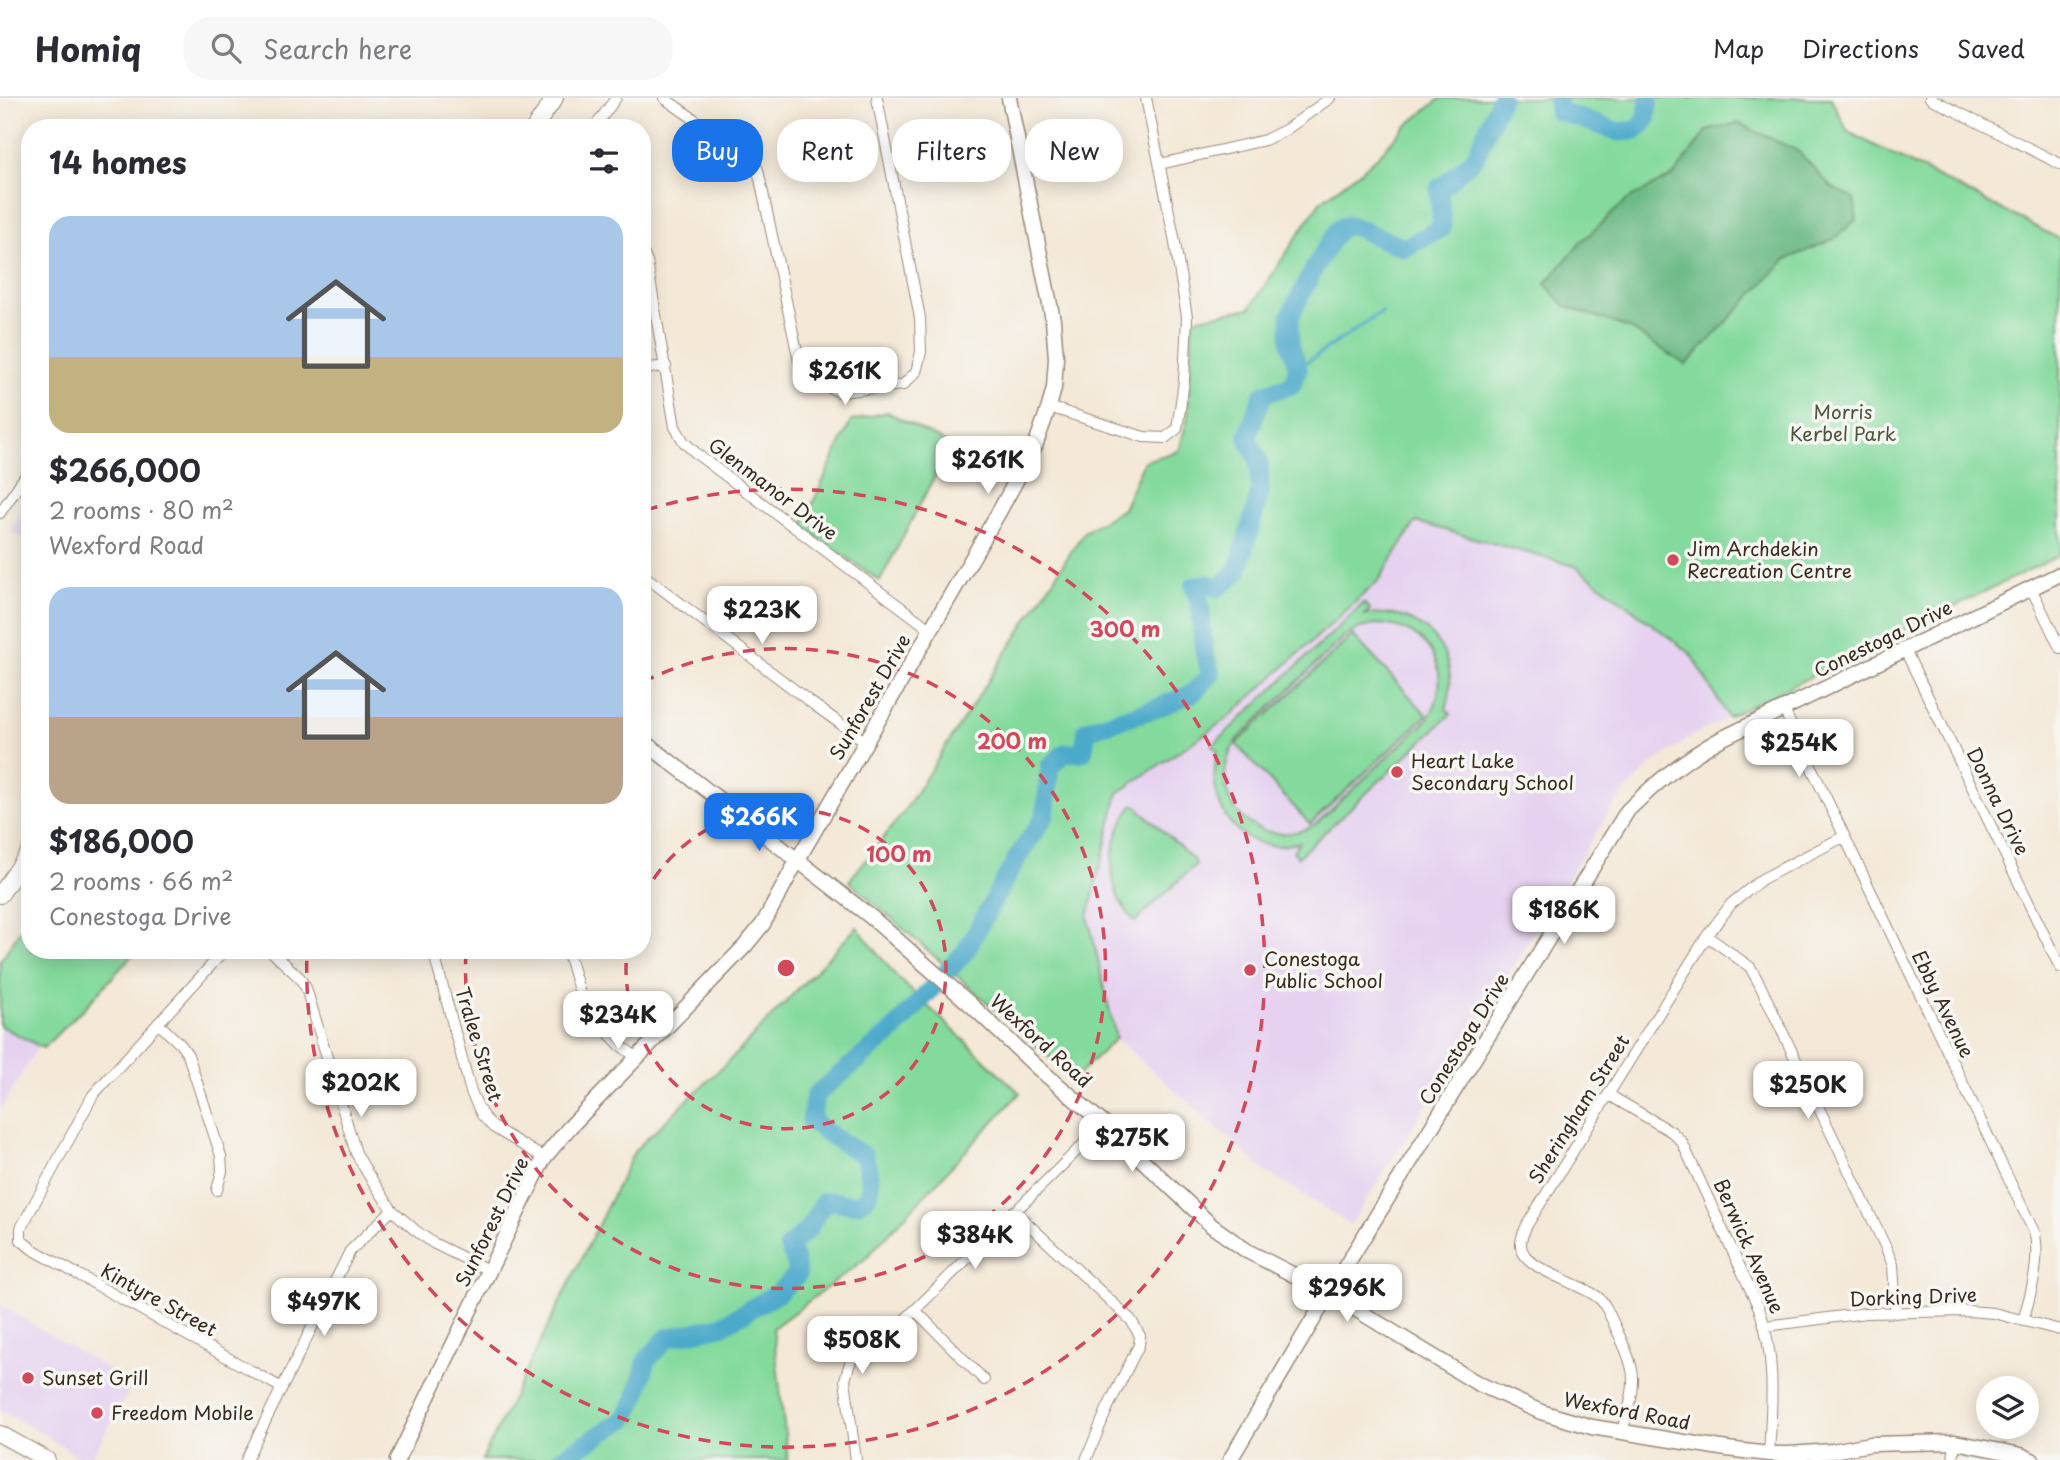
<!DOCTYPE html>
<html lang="en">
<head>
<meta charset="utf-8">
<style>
	:root { --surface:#fff; --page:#f7f7f7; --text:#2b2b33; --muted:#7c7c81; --line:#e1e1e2; --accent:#1a73e8 }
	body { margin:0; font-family:"Playpen Sans",sans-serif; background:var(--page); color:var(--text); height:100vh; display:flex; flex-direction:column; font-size:26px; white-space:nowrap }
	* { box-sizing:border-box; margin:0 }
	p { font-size:23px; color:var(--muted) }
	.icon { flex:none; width:38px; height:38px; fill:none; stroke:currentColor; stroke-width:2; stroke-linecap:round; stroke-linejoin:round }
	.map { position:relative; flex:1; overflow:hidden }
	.sheet { position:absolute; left:21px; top:21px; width:630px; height:840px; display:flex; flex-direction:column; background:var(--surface); border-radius:28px; box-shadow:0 4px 18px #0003 }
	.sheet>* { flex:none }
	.banner { position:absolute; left:672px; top:21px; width:665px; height:63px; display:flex; gap:14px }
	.buttons { position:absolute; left:1976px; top:1278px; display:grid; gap:14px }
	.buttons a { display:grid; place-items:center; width:63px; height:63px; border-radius:50%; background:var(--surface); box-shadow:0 4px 18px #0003; font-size:35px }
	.price { position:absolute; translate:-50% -60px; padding:0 16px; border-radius:14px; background:#fff; color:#222; font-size:23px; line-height:46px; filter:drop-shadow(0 2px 4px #0008) }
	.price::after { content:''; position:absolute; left:50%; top:42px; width:21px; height:16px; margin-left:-10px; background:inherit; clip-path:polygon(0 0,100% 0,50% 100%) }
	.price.active { background:var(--accent); color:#fff }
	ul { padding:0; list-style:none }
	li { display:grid; align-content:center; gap:14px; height:371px; padding:0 28px }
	li span { display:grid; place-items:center; height:217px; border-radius:21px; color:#555 }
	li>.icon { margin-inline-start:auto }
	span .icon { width:126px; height:126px; fill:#fffc; stroke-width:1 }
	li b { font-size:30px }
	h2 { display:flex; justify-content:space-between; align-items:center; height:84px; padding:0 28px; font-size:30px }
	.chip { padding:0 24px; border-radius:28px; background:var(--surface); box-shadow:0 4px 18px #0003; font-size:24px; line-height:63px }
	.chip.active { background:var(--accent); color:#fff }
	header { display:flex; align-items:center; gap:42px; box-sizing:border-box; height:98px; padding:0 35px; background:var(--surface); border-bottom:2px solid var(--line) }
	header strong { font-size:33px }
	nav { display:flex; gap:38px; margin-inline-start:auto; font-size:24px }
	.search { width:490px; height:63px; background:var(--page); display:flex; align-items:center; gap:18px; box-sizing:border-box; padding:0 24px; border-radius:28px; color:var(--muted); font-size:26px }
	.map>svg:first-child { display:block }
	.built { fill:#e6d2f0 }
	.green { fill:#84da9d; stroke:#60825e; stroke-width:2; fill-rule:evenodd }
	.forest { fill:#6bba84; stroke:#537251; stroke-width:2 }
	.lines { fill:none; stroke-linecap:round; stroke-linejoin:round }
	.stream { stroke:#4ba9ca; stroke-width:3.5 }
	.river { stroke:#4ba9ca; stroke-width:19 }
	.street-casing { stroke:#98897a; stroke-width:12 }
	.secondary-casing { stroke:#98897a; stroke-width:17 }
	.primary-casing { stroke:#98897a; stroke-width:18 }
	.street { stroke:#fff; stroke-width:10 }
	.secondary { stroke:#fff; stroke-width:14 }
	.primary { stroke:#fff; stroke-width:16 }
	.ring { fill:none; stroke:#d1495b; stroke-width:3.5; stroke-dasharray:12 9 }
	.poi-dot { fill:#d1495b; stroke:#f6f6f2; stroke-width:2.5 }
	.labels { text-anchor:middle; stroke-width:7; stroke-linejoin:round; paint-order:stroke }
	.park-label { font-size:19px; fill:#4d563e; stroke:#f6f6f2 }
	.street-label { font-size:19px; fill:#3b2a1e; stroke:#f6f6f2 }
	.poi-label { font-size:19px; fill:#3b2a1e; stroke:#f6f6f2; text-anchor:start }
	.centre { fill:#d1495b; stroke:#f6f6f2; stroke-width:3.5 }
	.ring-label { font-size:21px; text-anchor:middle; font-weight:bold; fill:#d1495b; stroke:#f6f6f2; stroke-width:7; stroke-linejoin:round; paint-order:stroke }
</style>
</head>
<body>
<header>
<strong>Homiq</strong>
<div class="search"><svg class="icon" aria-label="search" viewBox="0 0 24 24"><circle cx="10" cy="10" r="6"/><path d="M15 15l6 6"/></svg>Search here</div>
<nav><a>Map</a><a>Directions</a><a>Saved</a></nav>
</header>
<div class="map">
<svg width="2060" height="1362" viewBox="0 0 2060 1362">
	<rect width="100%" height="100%" fill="#f6f6f2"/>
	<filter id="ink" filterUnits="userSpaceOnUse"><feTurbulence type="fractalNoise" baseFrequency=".0143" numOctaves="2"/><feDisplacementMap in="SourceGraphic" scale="14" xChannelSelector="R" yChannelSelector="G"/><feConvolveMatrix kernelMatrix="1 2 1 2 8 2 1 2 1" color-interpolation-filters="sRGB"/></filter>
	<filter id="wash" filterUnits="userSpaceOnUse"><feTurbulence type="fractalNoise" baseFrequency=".00686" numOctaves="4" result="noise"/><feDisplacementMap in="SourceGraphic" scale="28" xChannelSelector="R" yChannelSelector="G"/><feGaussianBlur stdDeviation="1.57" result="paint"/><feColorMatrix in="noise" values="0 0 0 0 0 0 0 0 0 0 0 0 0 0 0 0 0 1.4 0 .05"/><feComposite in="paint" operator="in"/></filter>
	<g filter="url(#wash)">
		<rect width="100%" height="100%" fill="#f4e8d7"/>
		<path class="built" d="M30,404V444L10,433Z
			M1417,424L1575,468L1690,555L1728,619L1691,639L1651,667L1615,705L1351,1127L1265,1073L1116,940L1088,819L1118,695L1228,620L1378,483Z
			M0,928L39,948L0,1012Z
			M0,1207L133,1286L90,1362H81L49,1339L0,1312Z"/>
		<path class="green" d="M1441,0H1831L1848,34L2060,141V457L1728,619L1690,555L1575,468L1416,424L1378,483L1228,620L1118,695L1088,819L1116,940L1074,981L849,783L903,715L1084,434L1123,411L1144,363L1179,353L1188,318L1193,221L1250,210L1320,104L1362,72L1379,57L1404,30Z
			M887,314L951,347L880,483L802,428L851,323Z
			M1364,505L1370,511L1365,517C1423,507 1464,556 1446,611L1451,616L1298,759L1293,753L1300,744C1294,745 1286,748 1279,748C1229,748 1205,696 1218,653L1212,648ZM1379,526C1432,528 1457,580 1426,623L1316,726C1257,760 1198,696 1238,641L1343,540L1360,530Z
			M1353,537L1427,617L1310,726L1236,646Z
			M1134,706L1194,762L1196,766L1135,824C1130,817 1123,809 1119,801C1105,768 1113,733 1134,706Z
			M30,817V852H137L88,906L43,950L0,928V863Z
			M857,829L897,879L1020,995L865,1161L773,1230L788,1362H482L635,1052L735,957Z"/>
		<path class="forest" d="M1738,25L1798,53L1831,89L1854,101L1857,121L1834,141L1785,162L1686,267L1629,230L1565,208L1545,186L1582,143L1627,102L1674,77L1707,33Z"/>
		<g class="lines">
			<path class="stream" d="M1298,270L1382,214"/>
			<path class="river" d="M1557,0L1558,13L1619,34L1637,32L1646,22L1649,0
				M559,1362L625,1321L636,1301L647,1262L667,1240L721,1228L778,1195L797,1177L794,1159L788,1149L808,1131L824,1104C839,1101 839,1106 850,1106C880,1105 869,1076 864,1058L833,1039L811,1023L815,997L891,935L965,854L1017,760L1045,718L1050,668L1065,655L1083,654L1087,632L1157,610L1193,595L1211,576L1204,554L1200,507L1194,488L1207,486L1218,490L1238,473L1260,394L1259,363L1247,339L1263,296L1292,287L1298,270L1290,245V218L1317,165L1339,130L1350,127L1404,150L1442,130L1439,90L1446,86L1476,58L1501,0"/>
		</g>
	</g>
	<g filter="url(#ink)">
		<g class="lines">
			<defs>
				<path id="street" d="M664,0L754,63L758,72L799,263L809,276L821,286L839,294L903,287L916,274L921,254L920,220L877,0
					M1930,0L2060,66
					M594,30L616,0
					M1160,66L1265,42L1287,31L1330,0
					M642,153L647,164L675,329L684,344L698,357L931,532
					M642,271L666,268
					M1049,309L1144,339L1165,340L1177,331L1184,283L1187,219L1174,139L1146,0
					M0,415L30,371
					M642,476L813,606L866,644
					M2031,490L2060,550
					M1905,552L2060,869
					M1783,610L2035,1136C2040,1167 2031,1194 2023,1223
					M1707,838L1750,869L1759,885L1886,1150L1893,1167L1896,1215
					M225,852L93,997L21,1130V1142L32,1151L282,1290
					M270,852L300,880L306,890L356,1055L368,1076L392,1112L415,1132L433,1145L490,1173
					M433,852L471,994L482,1017L493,1029L544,1060
					M567,852L584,909L620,947L636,959
					M158,925L181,947L188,957L221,1058L222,1073L217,1092
					M1609,997L1672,1034L1682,1044L1759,1210C1776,1258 1772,1307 1769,1356
					M1014,1113L1131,1222L1140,1238L1139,1247L1107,1311L1086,1362
					M915,1212L984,1282
					M1766,1228L1866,1215L1968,1213L1994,1215L2060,1232
					M1622,1334C1627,1316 1634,1297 1633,1279C1632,1259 1615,1230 1607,1211C1606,1210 1603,1204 1601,1202C1584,1185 1524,1173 1521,1148C1520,1141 1524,1133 1527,1127L1707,838L1731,806L1762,781L1843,739
					M246,1362L350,1153L392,1112
					M856,1362L845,1282L849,1268L853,1259L900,1226L915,1212L1104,1026
					M1953,1362L1955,1344"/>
				<path id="secondary" d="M642,642L871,819L970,906L1038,970L1104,1026L1212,1128L1247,1153L1329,1195L1477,1285L1541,1314L1592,1329L1727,1351L1769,1356H1789L1832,1353L1871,1346L1955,1344L2021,1357L2032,1362
					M397,1362L544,1060L569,1030L745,848L763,826L797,763L1000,412L1035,348L1049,309L1054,290L1056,260L1053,222L1009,0
					M1230,1362L1329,1195L1628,712C1658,683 1682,663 1719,642L2060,476"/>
				<path id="primary" d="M534,30L555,0
					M0,797L30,753
					M0,1336L47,1362"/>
			</defs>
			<use href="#street" class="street-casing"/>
			<use href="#secondary" class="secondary-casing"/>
			<use href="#primary" class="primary-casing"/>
			<use href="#street" class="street"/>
			<use href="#secondary" class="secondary"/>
			<use href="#primary" class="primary"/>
		</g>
	</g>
	<g class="ring">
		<path d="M643 799A160 160 0 1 1 627 853"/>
		<path d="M643 584A320 320 0 1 1 466 853"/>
		<path d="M646 412A479 479 0 1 1 307 853"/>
	</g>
	<g class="poi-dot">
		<circle cx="1673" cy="462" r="7"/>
		<circle cx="1397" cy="674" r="7"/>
		<circle cx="1250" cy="872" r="7"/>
		<circle cx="28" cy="1280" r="7"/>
		<circle cx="97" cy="1315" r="7"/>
	</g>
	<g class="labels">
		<g class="park-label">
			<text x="1843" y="321">Morris<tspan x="1843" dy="22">Kerbel Park</tspan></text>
		</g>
		<g class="street-label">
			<text transform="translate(773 391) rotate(37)" y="7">Glenmanor Drive</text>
			<text transform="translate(1883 541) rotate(-26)" y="7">Conestoga Drive</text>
			<text transform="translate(870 599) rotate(-60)" y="7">Sunforest Drive</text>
			<text transform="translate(1998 703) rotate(64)" y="7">Donna Drive</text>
			<text transform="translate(1943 906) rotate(64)" y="7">Ebby Avenue</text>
			<text transform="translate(1464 941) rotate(-58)" y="7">Conestoga Drive</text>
			<text transform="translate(1041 943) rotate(42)" y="7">Wexford Road</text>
			<text transform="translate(479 946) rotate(73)" y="7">Tralee Street</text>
			<text transform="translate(1579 1011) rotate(-58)" y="7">Sheringham Street</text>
			<text transform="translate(492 1124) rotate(-64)" y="7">Sunforest Drive</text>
			<text transform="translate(1749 1148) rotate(66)" y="7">Berwick Avenue</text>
			<text transform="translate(1913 1199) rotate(-2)" y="7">Dorking Drive</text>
			<text transform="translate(159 1202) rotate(29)" y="7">Kintyre Street</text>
			<text transform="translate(1627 1313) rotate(11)" y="7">Wexford Road</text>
		</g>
		<g class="poi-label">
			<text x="1687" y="458">Jim Archdekin<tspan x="1687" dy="22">Recreation Centre</tspan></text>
			<text x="1411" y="670">Heart Lake<tspan x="1411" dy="22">Secondary School</tspan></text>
			<text x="1264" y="868">Conestoga<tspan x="1264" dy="22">Public School</tspan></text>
			<text x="42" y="1287">Sunset Grill</text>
			<text x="111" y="1322">Freedom Mobile</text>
		</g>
	</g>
	<circle cx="786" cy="870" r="10" class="centre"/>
	<g class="ring-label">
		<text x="1125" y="539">300 m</text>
		<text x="1012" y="651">200 m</text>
		<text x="899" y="764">100 m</text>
	</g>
</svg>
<div class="buttons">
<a><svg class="icon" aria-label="layers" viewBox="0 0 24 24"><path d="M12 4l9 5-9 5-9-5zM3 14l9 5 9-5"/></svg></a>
</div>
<b class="price" style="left:845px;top:309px">$261K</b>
<b class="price" style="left:988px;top:398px">$261K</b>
<b class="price" style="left:762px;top:548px">$223K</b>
<b class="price" style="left:1799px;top:681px">$254K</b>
<b class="price active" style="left:759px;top:755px">$266K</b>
<b class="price" style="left:1564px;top:848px">$186K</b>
<b class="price" style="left:618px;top:953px">$234K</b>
<b class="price" style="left:361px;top:1021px">$202K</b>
<b class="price" style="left:1808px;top:1023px">$250K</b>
<b class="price" style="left:1132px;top:1076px">$275K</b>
<b class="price" style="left:975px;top:1173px">$384K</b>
<b class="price" style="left:1347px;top:1226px">$296K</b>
<b class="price" style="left:324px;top:1240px">$497K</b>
<b class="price" style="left:862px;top:1278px">$508K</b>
<div class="banner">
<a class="chip active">Buy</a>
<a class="chip">Rent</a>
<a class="chip">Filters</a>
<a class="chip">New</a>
</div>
<section class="sheet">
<h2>14 homes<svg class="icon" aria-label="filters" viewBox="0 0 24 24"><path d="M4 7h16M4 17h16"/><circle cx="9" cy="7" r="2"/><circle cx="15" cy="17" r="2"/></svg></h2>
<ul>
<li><span style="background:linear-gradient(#a9c7e8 65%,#c2b280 0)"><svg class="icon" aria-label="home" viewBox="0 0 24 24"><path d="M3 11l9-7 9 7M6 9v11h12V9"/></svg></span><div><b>$266,000</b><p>2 rooms · 80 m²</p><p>Wexford Road</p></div></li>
<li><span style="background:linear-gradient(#a9c7e8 60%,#b9a48a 0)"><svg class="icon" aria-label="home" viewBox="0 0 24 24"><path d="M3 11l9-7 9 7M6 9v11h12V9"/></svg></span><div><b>$186,000</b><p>2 rooms · 66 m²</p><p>Conestoga Drive</p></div></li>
</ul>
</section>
</div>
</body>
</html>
